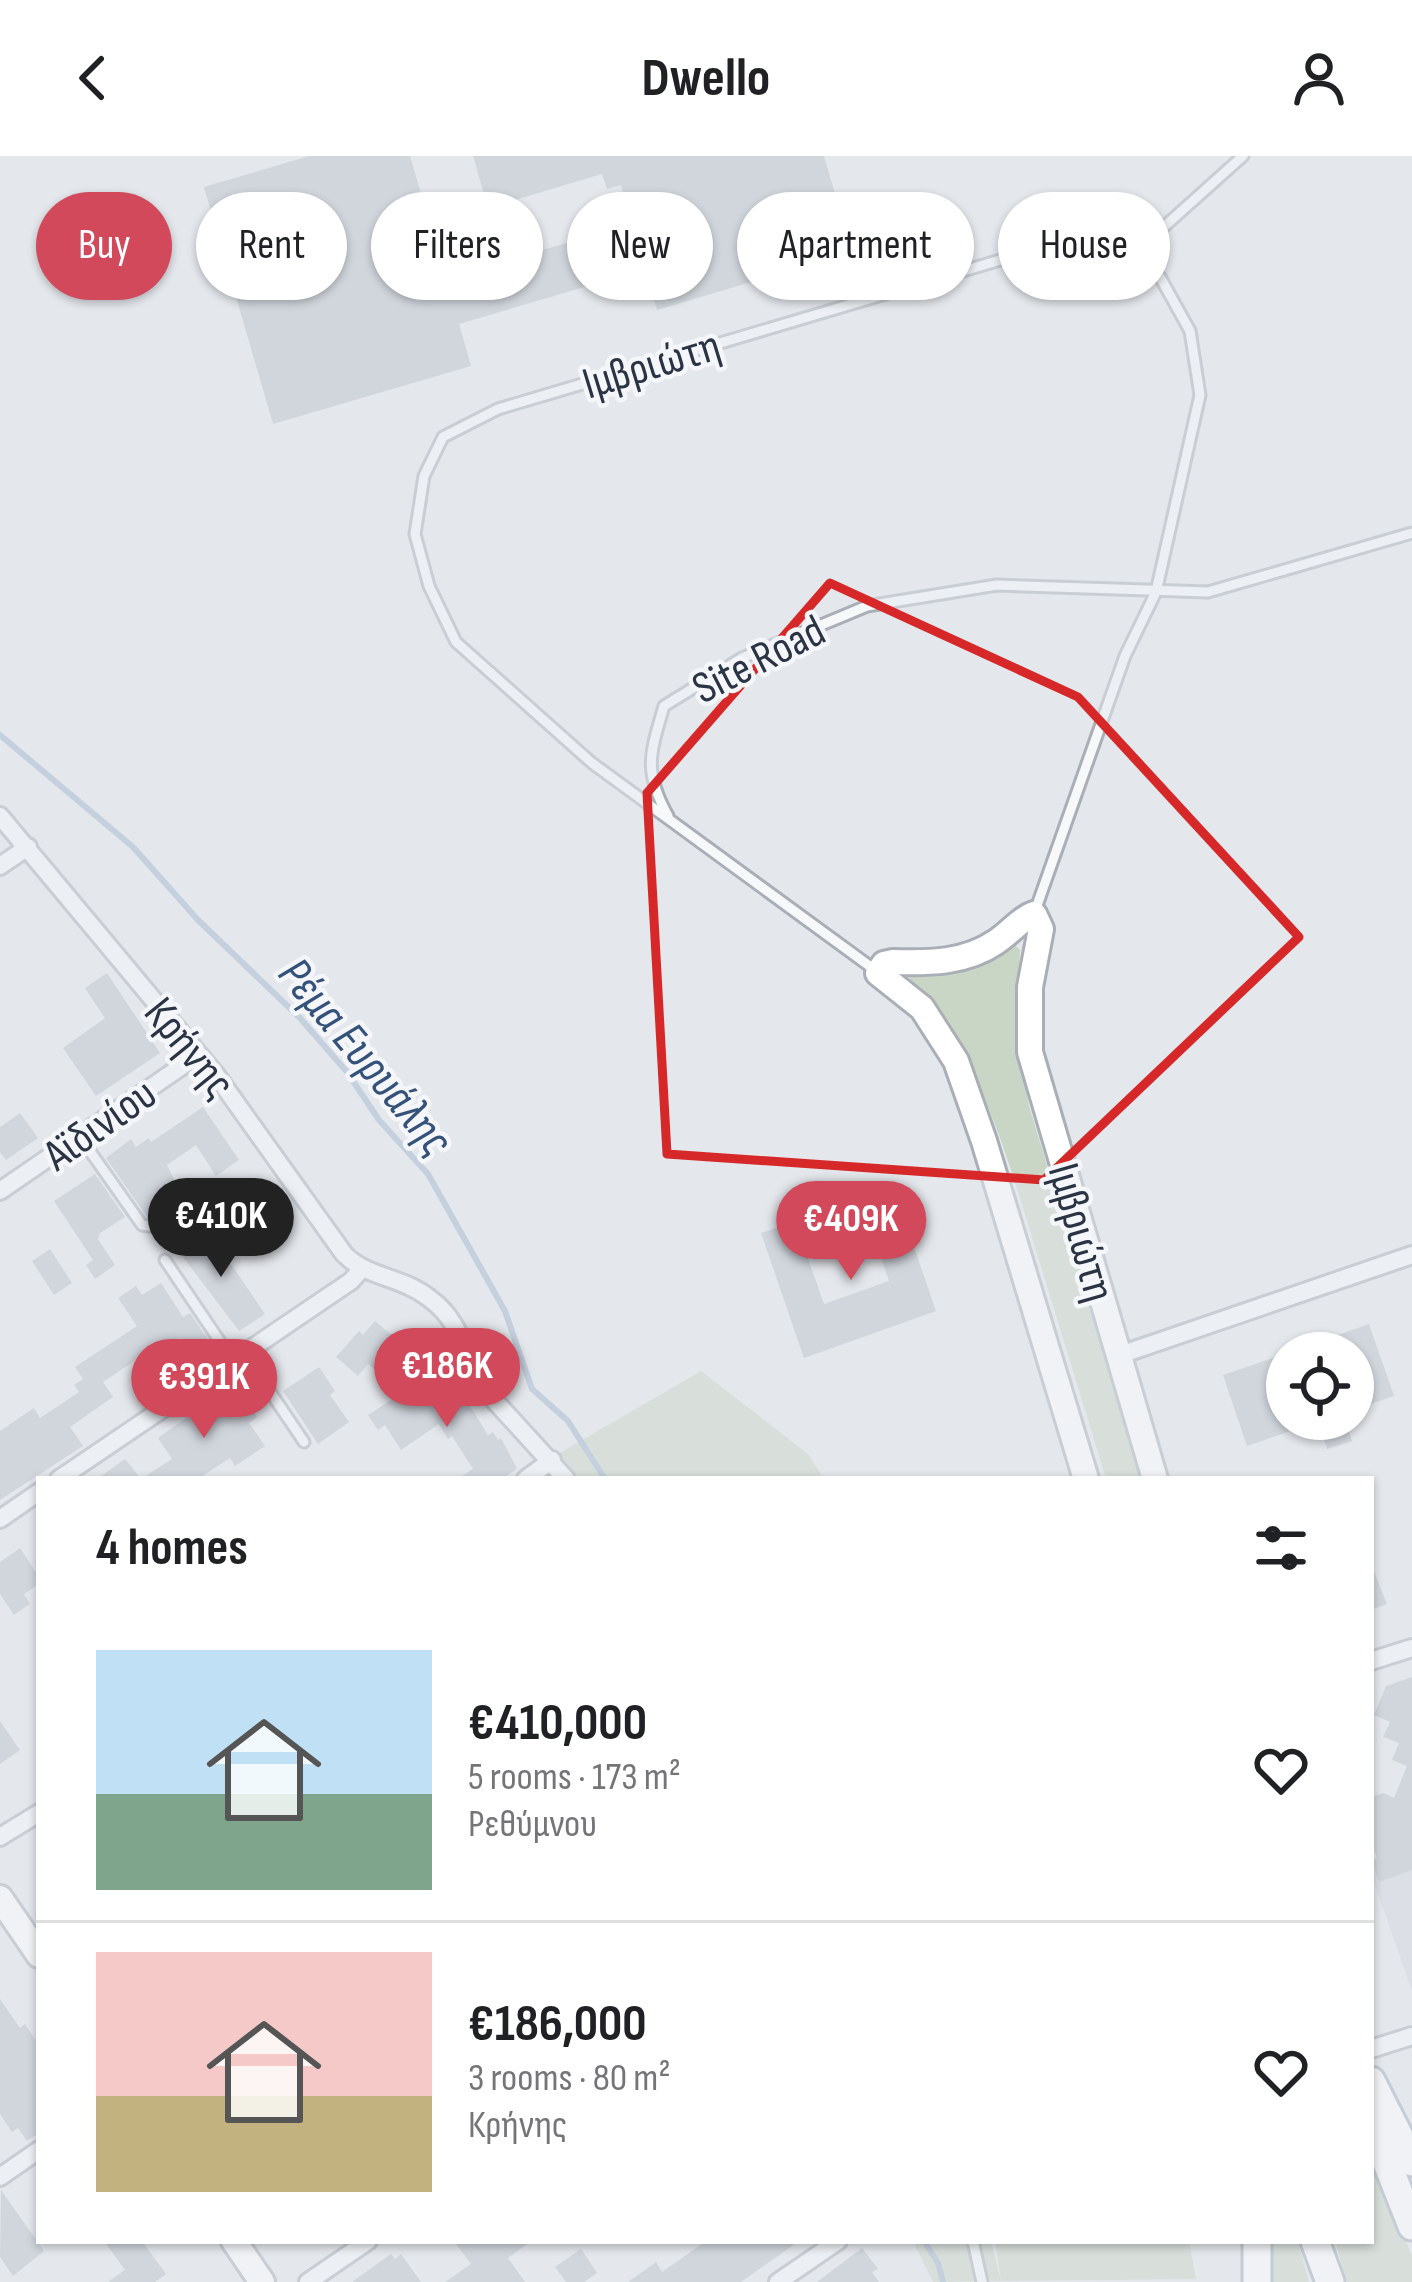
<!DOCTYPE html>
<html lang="en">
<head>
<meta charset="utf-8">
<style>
	:root { --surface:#fff; --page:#f6f6f6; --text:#202124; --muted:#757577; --line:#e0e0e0; --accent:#d1495b }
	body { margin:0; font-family:"Sofia Sans Condensed",sans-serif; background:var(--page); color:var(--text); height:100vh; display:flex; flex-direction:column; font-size:45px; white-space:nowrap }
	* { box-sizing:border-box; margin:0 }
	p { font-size:39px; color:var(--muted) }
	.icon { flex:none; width:66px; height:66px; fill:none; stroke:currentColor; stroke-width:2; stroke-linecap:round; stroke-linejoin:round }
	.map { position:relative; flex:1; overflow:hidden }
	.drawer { position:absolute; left:36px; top:1320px; width:1338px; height:768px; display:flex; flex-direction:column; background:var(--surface); border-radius:0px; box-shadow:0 3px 9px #0004 }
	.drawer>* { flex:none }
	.banner { position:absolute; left:36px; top:36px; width:1341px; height:108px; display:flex; gap:24px }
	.controls { position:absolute; left:1266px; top:1176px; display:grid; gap:24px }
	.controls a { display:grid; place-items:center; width:108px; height:108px; border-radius:50%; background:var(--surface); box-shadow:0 3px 9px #0004; font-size:60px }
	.price { position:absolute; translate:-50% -102px; padding:0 27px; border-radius:42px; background:var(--accent); color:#fff; font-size:39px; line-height:78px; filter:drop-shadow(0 3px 6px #0008) }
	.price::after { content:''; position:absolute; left:50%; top:72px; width:36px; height:27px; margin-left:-18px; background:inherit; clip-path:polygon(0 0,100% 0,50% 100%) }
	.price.selected { background:#222; color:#fff }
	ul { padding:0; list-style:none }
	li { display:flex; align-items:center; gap:36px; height:300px; padding:0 60px }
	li+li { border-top:3px solid var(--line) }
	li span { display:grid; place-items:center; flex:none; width:336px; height:240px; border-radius:0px; color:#555 }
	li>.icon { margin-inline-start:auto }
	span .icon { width:144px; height:144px; fill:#fffc; stroke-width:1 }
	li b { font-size:51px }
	h2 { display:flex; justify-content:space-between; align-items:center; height:144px; padding:0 60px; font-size:51px }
	.pill { padding:0 42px; border-radius:54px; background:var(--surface); box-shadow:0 3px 9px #0004; font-size:42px; line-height:108px }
	.pill.selected { background:var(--accent); color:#fff }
	header { display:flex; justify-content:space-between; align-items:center; height:156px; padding:0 60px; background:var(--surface); font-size:54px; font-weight:700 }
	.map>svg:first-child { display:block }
	.built { fill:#d2d6de }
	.green { fill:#c9d6c5 }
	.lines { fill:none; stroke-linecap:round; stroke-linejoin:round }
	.stream { stroke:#9fb4cc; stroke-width:6 }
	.building { fill:#bbc0ca }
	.lane-casing { stroke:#a9aeb7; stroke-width:15 }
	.street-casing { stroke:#a9aeb7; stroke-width:22 }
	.secondary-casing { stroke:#a9aeb7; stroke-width:30 }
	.primary-casing { stroke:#a3abb8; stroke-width:33 }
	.lane { stroke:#f7f8fa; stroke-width:9 }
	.street { stroke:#f7f8fa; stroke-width:16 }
	.secondary { stroke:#fff; stroke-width:24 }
	.primary { stroke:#fff; stroke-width:27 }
	.marked { fill:none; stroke:#d62828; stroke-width:9; stroke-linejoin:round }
	.labels { text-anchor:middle; stroke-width:9; stroke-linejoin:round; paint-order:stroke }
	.street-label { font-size:45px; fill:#2b3445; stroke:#f4f6f9 }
	.water-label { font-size:48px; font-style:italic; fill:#34527a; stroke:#f4f6f9 }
</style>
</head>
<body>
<header><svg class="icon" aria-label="back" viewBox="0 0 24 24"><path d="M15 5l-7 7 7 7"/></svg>Dwello<svg class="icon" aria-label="person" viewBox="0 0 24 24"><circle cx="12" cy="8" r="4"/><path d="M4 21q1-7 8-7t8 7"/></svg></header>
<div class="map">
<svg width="1412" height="2126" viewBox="0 0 1412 2126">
	<rect width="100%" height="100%" fill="#e4e7ec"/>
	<path class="built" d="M1412,1690V1835L1371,1718V1704Z"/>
	<path class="green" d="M1015,789L1020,794L1016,875L1029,950L1142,1323H1106C1084,1250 1061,1177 1039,1104C1008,1005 983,901 909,825L910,820C947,821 986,815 1015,789Z
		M701,1215L808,1298L824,1323H576L558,1298Z
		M1371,1997L1412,2100V2126H1347L1335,2085H1371Z
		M913,2085H991L1001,2125L995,2085H1189L1196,2123L933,2126Z
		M1271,2085H1298L1309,2126H1271Z"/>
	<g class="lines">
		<path class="stream" d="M0,579L133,691L198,764L300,862L347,916L379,964L428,1018L505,1155L532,1233L568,1265L605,1323
			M924,2085L938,2107L943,2126"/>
	</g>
	<path class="building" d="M309,0H410L446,122L632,68L621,29L607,33L602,18L488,52L473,0H824L852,96L657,154L645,113L459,168L471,210L273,268L204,31Z
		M107,817L160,897L96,940L63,892L105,862L85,832Z
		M203,951L239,1004L216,1020L196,989L167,1009L179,1034L170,1040L173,1044L161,1052L163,1055L147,1061L106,1002L131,983L136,991L149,982L151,986Z
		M20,957L38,982L6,1004L0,996V971Z
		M95,1018L125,1061L100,1077L98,1083L115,1109L95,1123L86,1109L93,1104L54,1045Z
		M894,1033L936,1155L804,1202L761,1077L795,1065L824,1148L889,1125L861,1044Z
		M207,1073L265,1158L239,1175L177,1093Z
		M50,1093L72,1127L54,1139L32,1105Z
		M161,1127L183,1161L190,1157L215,1194L196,1206L180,1182L156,1198L152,1193L103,1226L113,1241L70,1271L83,1290L0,1344V1275L34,1252L40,1262L79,1236L74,1229L83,1223L75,1211L137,1170L118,1142L136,1130L142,1139Z
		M375,1165L417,1201L392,1229L368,1208L358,1220L336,1201L359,1175L363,1179Z
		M1369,1168L1394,1240L1353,1254V1197L1293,1195Z
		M1287,1197V1263H1345L1352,1285L1327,1293L1322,1279L1313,1283L1308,1269L1247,1290L1223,1219Z
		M319,1211L335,1235L330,1239L349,1266L318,1288L283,1235Z
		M444,1227L457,1247L465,1242L488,1279L493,1276L498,1284L501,1282L517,1313L501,1323H457L473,1313L452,1280L448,1283L439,1268L401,1294L385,1269L378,1274L368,1259L403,1236L411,1248Z
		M234,1228L257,1261L249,1267L265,1290L235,1310L230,1302L198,1323H97L125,1303L141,1323L172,1303L158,1282Z
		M20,1392L39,1421V1428L24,1438L30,1448L14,1459L0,1438V1406Z
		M1371,1408L1387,1448L1371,1454Z
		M1412,1521V1714L1379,1726L1372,1705L1377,1703L1371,1683V1641L1384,1637L1394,1642L1407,1610L1392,1604L1399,1587L1383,1581L1390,1566L1374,1559L1386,1530Z
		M0,1565L20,1594L0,1608Z
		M0,1843L20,1872L25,1868L39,1889V1977L27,1985L18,1972L12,1976L0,1958Z
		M1,2034L44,2095L13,2120L0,2101Z
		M104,2085H142L166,2118L155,2126H108L125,2114Z
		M454,2085H531L508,2102L525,2126H445L471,2108Z
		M706,2085H799L741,2126H628L656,2106L662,2116Z
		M862,2092L878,2113L872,2116L879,2126H817Z
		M581,2093L597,2117L584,2126H566L555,2111Z
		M391,2098L395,2103L401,2098L421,2126H352Z"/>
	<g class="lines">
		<defs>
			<path id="lane" d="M1128,103L1243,0
				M668,660C643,615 650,598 664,550L742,502L867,450L997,429L1208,436L1412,377
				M875,814L592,607L456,486L429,430L415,378L424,320L443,281L498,253L1054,88L1112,93L1160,121L1190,175L1200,239L1156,436L1125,500L1034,758
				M80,981L142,1069L155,1071L179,1055
				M165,1104L233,1205
				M244,1197L304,1286
				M973,2085L982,2126"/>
			<path id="street" d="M0,660L216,919L344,1098C367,1122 401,1120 429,1142C466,1169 462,1202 484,1233L566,1323
				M0,710L28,691
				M0,1035L198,899
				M1120,1199L1412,1099
				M59,1323L351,1125L360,1115
				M526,1323L552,1304
				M0,1363L39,1336
				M1371,1505L1412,1492
				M0,1681L39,1657
				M1371,1893L1412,1880
				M0,2021L39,1994
				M308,2126L368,2085
				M778,2126L838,2085"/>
			<path id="secondary" d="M1086,1323L984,985L956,905L922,852L878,817L884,808L893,806C930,807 965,807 996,786C1010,777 1020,763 1034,758L1041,773L1030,831V896L1155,1323
				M0,1742L39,1799
				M234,2085L262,2126"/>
			<path id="primary" d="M1371,1925L1412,2006
				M1371,1966L1412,2070
				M1257,2085V2126
				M1315,2085L1330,2126"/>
		</defs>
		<use href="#lane" class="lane-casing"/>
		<use href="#street" class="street-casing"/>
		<use href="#secondary" class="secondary-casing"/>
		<use href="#primary" class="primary-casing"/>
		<use href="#lane" class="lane"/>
		<use href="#street" class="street"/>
		<use href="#secondary" class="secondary"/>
		<use href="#primary" class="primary"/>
	</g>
	<path d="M0 0H1412V2126H0ZM830,427L1078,541L1299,781L1044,1024L667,998L647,637Z" fill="#e4e7ec" fill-opacity=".55" fill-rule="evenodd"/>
	<path class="marked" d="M830,427L1078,541L1299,781L1044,1024L667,998L647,637Z"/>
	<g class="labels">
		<g class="street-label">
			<text transform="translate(651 207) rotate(-17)" y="16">Ιμβριώτη</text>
			<text transform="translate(758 502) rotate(-27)" y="16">Site Road</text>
			<text transform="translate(191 891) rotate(51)" y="16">Κρήνης</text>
			<text transform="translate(99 967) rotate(-35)" y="16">Αϊδινίου</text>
			<text transform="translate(1083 1076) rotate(74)" y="16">Ιμβριώτη</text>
		</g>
		<g class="water-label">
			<text transform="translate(367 900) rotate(50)" y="17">Ρέμα Ευρυάλης</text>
		</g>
	</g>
</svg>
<div class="controls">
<a><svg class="icon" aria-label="locate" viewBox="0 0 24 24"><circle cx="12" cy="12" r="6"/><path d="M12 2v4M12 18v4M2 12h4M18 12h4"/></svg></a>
</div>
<b class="price selected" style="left:221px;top:1124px">€410K</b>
<b class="price" style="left:851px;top:1127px">€409K</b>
<b class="price" style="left:447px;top:1274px">€186K</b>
<b class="price" style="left:204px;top:1285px">€391K</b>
<div class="banner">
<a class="pill selected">Buy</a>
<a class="pill">Rent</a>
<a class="pill">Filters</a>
<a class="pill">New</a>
<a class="pill">Apartment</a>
<a class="pill">House</a>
</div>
<section class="drawer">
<h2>4 homes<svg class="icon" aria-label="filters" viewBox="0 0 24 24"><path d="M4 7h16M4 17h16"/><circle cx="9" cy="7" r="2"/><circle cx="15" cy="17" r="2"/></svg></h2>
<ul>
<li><span style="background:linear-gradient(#bfe0f5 60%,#7fa58c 0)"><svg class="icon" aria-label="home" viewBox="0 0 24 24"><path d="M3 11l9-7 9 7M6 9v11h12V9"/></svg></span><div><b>€410,000</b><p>5 rooms · 173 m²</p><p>Ρεθύμνου</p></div><svg class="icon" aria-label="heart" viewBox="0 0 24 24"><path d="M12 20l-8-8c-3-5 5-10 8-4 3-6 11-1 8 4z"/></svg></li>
<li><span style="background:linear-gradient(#f6c9c9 60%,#c2b280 0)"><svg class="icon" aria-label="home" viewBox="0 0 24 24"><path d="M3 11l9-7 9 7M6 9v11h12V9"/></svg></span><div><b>€186,000</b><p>3 rooms · 80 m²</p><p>Κρήνης</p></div><svg class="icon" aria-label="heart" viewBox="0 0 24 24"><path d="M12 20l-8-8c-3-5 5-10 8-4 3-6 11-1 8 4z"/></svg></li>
</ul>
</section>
</div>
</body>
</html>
